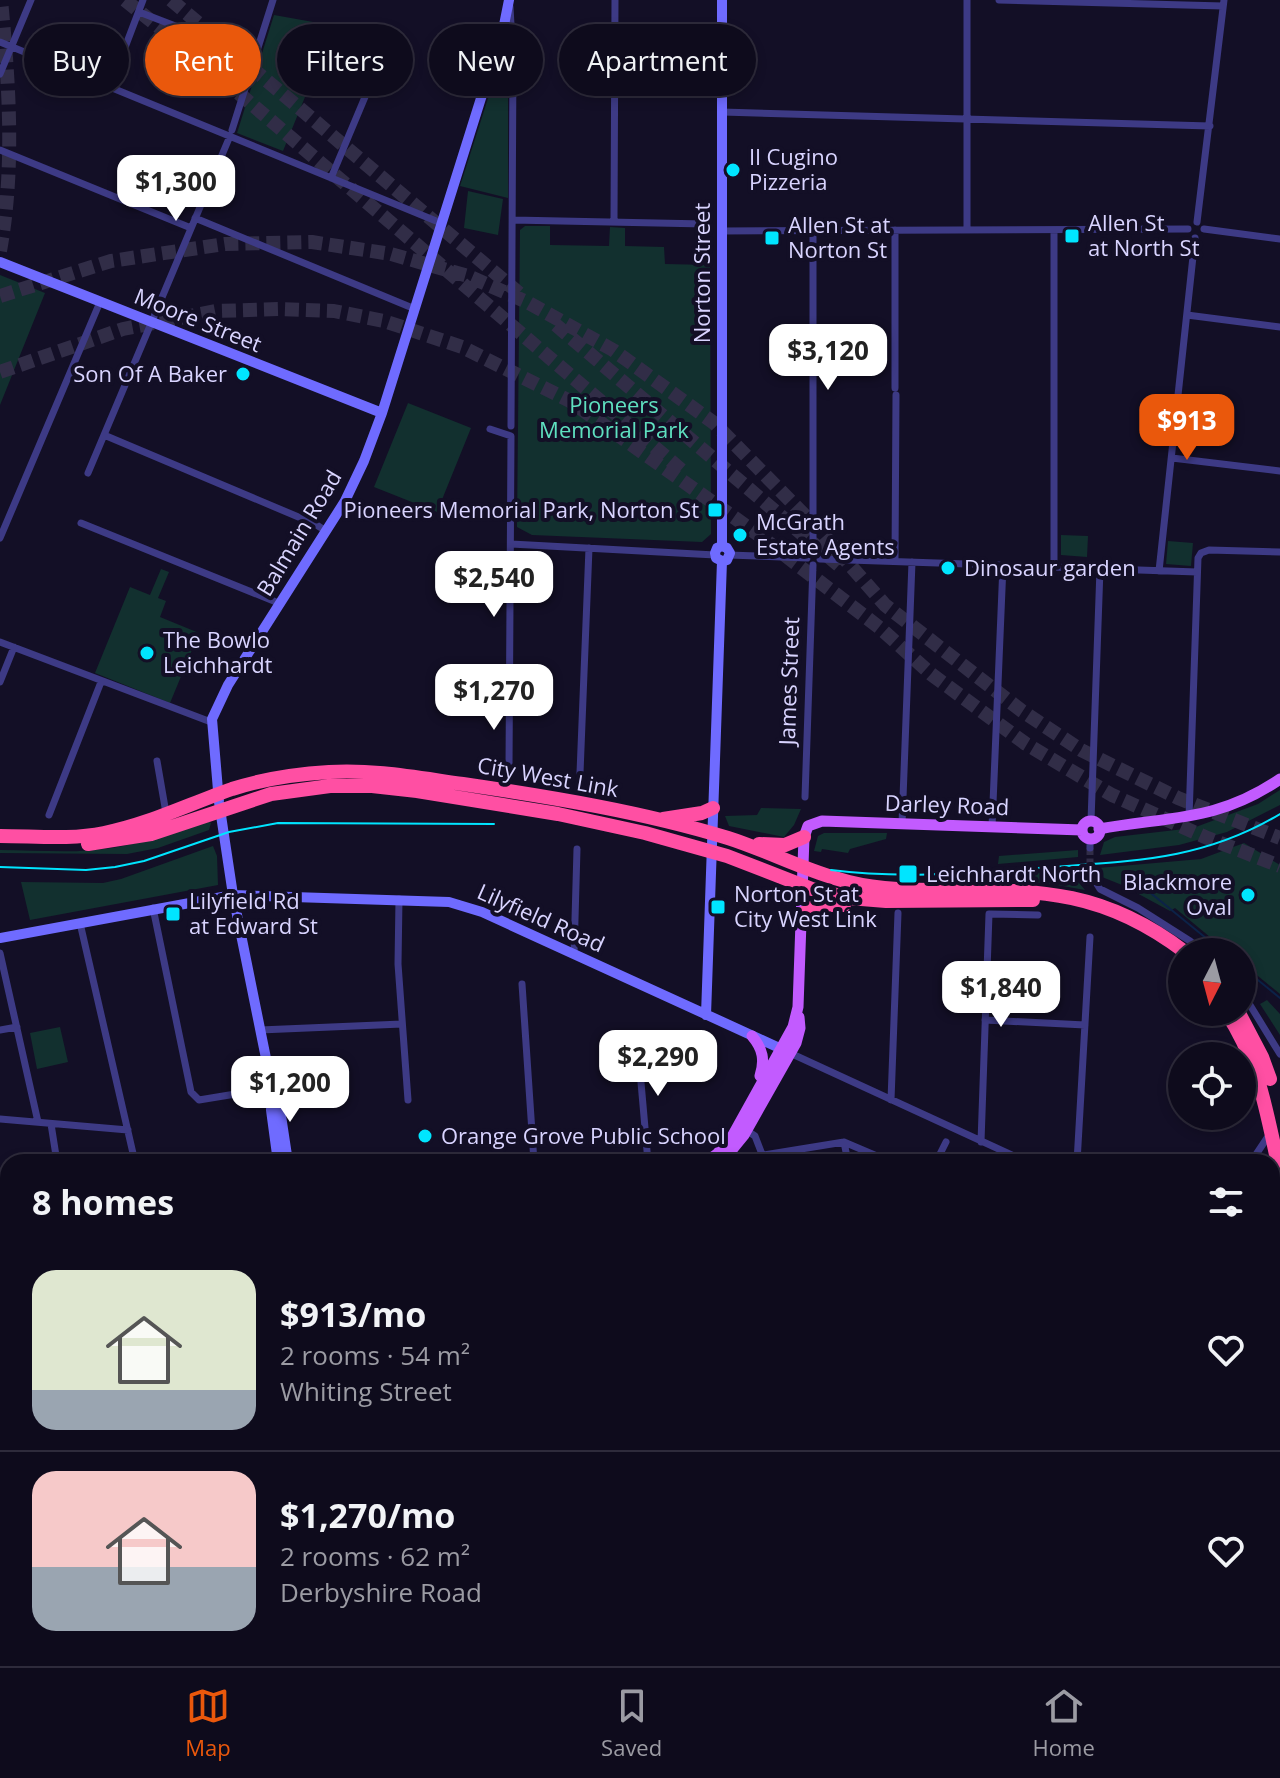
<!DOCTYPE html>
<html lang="en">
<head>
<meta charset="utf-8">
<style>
	:root { --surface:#0e0b1c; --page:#171425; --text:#f1f3f6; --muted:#9b9ba3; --line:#2e2b3b; --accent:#ea580c }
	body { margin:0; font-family:"Open Sans",sans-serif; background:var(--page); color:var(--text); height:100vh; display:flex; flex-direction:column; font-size:30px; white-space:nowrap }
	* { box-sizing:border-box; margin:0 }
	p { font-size:26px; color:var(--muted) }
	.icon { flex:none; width:44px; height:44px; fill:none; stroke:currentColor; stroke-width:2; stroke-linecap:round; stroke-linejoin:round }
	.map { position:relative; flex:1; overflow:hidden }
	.details { position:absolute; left:0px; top:1154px; width:1280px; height:512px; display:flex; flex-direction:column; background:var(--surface); border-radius:24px 24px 0 0; box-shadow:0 4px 12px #0003,0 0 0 2px var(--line) }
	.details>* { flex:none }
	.top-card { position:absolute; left:24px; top:24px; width:800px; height:72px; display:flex; gap:16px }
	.needle { width:52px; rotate:186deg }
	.fabs { position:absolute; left:1168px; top:938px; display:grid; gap:16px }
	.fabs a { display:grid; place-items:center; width:88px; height:88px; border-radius:50%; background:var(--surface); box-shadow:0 4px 12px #0003,0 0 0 2px var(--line); font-size:40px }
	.price { position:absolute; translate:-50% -68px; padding:0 18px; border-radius:16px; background:#fff; color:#222; font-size:26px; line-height:52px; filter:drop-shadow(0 2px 4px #0008) }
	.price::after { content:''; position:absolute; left:50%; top:48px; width:24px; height:18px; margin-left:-12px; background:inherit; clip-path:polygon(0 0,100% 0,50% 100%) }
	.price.current { background:var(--accent); color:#fff }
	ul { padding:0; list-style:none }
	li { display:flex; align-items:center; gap:24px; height:200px; padding:0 32px }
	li+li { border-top:2px solid var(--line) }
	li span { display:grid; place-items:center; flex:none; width:224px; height:160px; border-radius:24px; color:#555 }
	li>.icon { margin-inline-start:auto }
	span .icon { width:96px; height:96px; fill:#fffc; stroke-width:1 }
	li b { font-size:34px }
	h2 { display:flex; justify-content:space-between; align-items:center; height:96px; padding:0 32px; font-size:34px }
	.tag { padding:0 28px; border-radius:36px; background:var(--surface); box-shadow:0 4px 12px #0003,0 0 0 2px var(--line); font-size:28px; line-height:72px }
	.tag.current { background:var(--accent); color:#fff }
	.tabs { display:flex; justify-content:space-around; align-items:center; height:112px; border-top:2px solid var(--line); background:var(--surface); font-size:22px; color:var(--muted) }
	.tabs a { display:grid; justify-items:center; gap:4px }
	.tabs .current { color:var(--accent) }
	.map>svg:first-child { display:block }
	.green { fill:#12302f }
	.water { fill:#0c2248 }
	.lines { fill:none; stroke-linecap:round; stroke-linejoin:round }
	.stream { stroke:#0c2248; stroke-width:2 }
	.street-tunnel { stroke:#312d47; stroke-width:7; stroke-dasharray:7 3.5; stroke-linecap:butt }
	.highway-tunnel { stroke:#312d47; stroke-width:14; stroke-dasharray:14 7; stroke-linecap:butt }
	.street { stroke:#3d3a85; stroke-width:7 }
	.secondary { stroke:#6f6bff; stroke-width:10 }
	.primary { stroke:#c25bff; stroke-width:11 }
	.highway { stroke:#ff4fa3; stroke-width:14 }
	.tram { stroke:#00e5ff; stroke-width:2 }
	.poi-dot { fill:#00e5ff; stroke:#130f26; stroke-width:3 }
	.labels { text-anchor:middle; stroke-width:8; stroke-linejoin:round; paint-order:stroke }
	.poi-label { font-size:22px; fill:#d9d4ff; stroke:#130f26; text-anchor:start }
	.street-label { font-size:22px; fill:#d9d4ff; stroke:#130f26 }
	.park-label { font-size:22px; fill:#5fe0c0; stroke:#130f26 }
</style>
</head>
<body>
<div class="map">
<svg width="1280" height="1666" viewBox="0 0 1280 1666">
	<rect width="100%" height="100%" fill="#130f26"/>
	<path class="green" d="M274,15L330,25L312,67L316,70L283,151L237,133Z
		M499,64H505L508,68V198L460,186Z
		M468,191L503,199L498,235L464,228Z
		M525,226H550V245L609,246L610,227L625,228V246L664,247L665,264L710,265L711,534L702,542L532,535L517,527L520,230Z
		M0,275L45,293L0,405Z
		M408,403L471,428L437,512L374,487Z
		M1061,535L1088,536L1087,557L1061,555Z
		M1168,541L1193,543L1191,566L1166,564Z
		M161,569L169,572L158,598L166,601L160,617L199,633L170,703L95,673L130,587L150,595Z
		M1280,790V805L1227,832L1179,845L1100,855L1104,842L1115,837L1193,828L1258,804Z
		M761,808L801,809L794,825L784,837L729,826L725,816L757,815Z
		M207,820L211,823L209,830L158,848L127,854L0,853V850C37,850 75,854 112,848C145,843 176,831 207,820Z
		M824,833H887L886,839L850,849L848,853L822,849L821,852L814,851L818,836Z
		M1244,843L1280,865V994L1242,963V952H1228L1175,908L1170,911L1122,885L1102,877L1098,868L1201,859Z
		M213,846L217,856L218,885L30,920L21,882L103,883L121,879Z
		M1078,850V857L998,864L999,856Z
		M1074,869V877L1085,890L1046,883L978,882L977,879C1010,877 1041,872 1074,869Z
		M1267,1000L1280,1014V1035L1260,1004Z
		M60,1027L68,1062L37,1069L30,1033Z
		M8,1428V1658H628L629,1666H0V1435Z
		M641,1658H1063L1062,1666H643Z"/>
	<path class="water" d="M1280,1147V1666H1062L1063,1658H1272V1162H1269Z"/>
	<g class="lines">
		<path class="stream" d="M1136,881L1223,952
			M1242,967L1280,998"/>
		<path class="street-tunnel" d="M1090,848V873"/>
		<path class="highway-tunnel" d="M125,0L195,56L685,473
			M171,0L519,293
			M0,251C15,168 9,83 1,0
			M0,296L111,261L225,244L312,242L391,254L468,276L529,303L613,350L714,423L821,532L885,605L1022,711L1081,750L1178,798L1280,838
			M556,325L842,568
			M0,372L123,329L216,311L281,309L334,311L384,321L462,347L570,401L756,533L880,628L931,674L1026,744L1112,795L1205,837L1280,866"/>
		<path class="street" d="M967,0V230
			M999,0L1223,6
			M510,7L513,61
			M139,12L256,57
			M0,42L441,223
			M493,56L513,61L511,426
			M0,74L31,0
			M110,87L143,0
			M722,112L1210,126
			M232,130L273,0
			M0,150L191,228
			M331,178L391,35
			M195,218L415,309
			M513,220L705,224
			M614,221L615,0
			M1197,222L1224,0
			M1204,229L1280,239
			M895,230V388
			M1054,230V567
			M722,231L1188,229
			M1187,315L1280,327
			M490,429L511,436L509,768
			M104,435L315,524L326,531
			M1172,458L1280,471
			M88,473L230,136
			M81,523L281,604
			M0,538L100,302
			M511,544L715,555
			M813,552V232
			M729,555L807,558
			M820,559L1197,572
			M895,561L896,395
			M1159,571L1195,238
			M0,642L211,722
			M0,682L14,647
			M157,761L166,813
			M580,773L589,548
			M805,797L813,565
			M49,815L101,682
			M1189,817L1198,558L1201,553L1209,550L1280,552
			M1091,821L1100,569
			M902,824L912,562
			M992,827L1003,565
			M1090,848V839
			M1090,873L1100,889L1138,908L1190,941L1203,952
			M399,899L398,964L408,1100
			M153,908L191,1092L199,1100L272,1088
			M80,923L135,1162
			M0,953L38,1122
			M574,954L577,849
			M522,984L534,1162
			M1242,992L1280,1054
			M985,1020L1085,1025
			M0,1030L17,1027
			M260,1030L402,1024
			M637,1037L648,1162
			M790,1053L1027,1162
			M891,1100L898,913
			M0,1119L128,1130
			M51,1124L57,1162
			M743,1128L755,1136L765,1162
			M844,1142L848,1162
			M981,1142L989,914L1038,915
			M754,1162L764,1155L844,1142L891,1162
			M936,1162L946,1142
			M1077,1162L1090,937
			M1251,1162L1267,1138
			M0,1342L8,1391
			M635,1658L637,1666"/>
		<path class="secondary" d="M722,0V546
			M0,262L382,413
			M722,561L727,560L730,553L727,548L722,546
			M722,561L716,558L715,553L717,548L722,546
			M0,938L233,895L449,902L482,912L786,1051
			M706,1015L722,561
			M272,1094L271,1110L278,1162
			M288,1162L280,1109L272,1088L233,895L219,802L212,719L228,685L345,501L364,461L382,413L504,25L509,0"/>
		<path class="primary" d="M1082 830a9 9 0 1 1 18 0a9 9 0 1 1-18 0Z
			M1099,829C1170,816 1217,822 1280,779
			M752,1036C763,1049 765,1060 760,1076
			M706,1162L717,1154L733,1135L793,1027L798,1007L804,837L808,826L822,821L1082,830
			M722,1162L744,1135L796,1043L800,1028L799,1017
			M0,1419L8,1412"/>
		<path class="highway" d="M663,819L702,813L713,808
			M0,836C35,836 70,840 104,833C149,824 189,804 232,789C263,779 296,774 329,772C373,769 419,778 463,784C551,797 643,812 728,838C769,851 807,872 849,882C881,890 914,890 947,890C1043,890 1105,891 1185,952
			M88,844L151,834L271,794L330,786H372L417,791L558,814L645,833L727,856L812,889L849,898L886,901L1033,900
			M759,844L785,845L804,837
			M801,915L817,905H844
			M1226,1012C1260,1062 1267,1116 1280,1173
			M1240,1015L1262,1057L1270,1079"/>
		<path class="tram" d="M0,867L86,870L115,867L144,861L229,832L278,823L494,824
			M831,870C901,879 968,873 1038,868C1128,861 1200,862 1280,814"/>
	</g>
	<g class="poi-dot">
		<circle cx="733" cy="170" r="8"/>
		<rect x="1064" y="228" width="16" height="16" rx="4"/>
		<rect x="764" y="230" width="16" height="16" rx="4"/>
		<circle cx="243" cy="374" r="8"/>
		<rect x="707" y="502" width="16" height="16" rx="4"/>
		<circle cx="740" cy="535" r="8"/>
		<circle cx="948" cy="568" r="8"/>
		<circle cx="147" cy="653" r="8"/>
		<rect x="898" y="864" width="20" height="20" rx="4"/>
		<circle cx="1248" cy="895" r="8"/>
		<rect x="710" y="899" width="16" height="16" rx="4"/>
		<rect x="165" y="906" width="16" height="16" rx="4"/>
		<circle cx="425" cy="1136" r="8"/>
	</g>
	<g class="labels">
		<g class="poi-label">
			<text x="749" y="165">Il Cugino<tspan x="749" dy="25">Pizzeria</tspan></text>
			<text x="1088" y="231">Allen St<tspan x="1088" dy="25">at North St</tspan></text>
			<text x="788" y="233">Allen St at<tspan x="788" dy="25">Norton St</tspan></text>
			<text x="227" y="382" text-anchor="end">Son Of A Baker</text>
			<text x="699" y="518" text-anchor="end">Pioneers Memorial Park, Norton St</text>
			<text x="756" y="530">McGrath<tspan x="756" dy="25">Estate Agents</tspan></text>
			<text x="964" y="576">Dinosaur garden</text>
			<text x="163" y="648">The Bowlo<tspan x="163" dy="25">Leichhardt</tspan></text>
			<text x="926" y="882">Leichhardt North</text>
			<text x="1232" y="890" text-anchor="end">Blackmore<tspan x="1232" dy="25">Oval</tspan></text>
			<text x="734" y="902">Norton St at<tspan x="734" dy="25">City West Link</tspan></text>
			<text x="189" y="909">Lilyfield Rd<tspan x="189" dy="25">at Edward St</tspan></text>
			<text x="441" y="1144">Orange Grove Public School</text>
		</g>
		<g class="street-label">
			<text transform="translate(702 273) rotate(-90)" y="8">Norton Street</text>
			<text transform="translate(198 320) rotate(22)" y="8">Moore Street</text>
			<text transform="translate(299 533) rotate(-59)" y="8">Balmain Road</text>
			<text transform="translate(789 681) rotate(-88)" y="8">James Street</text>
			<text transform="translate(548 777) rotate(10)" y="8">City West Link</text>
			<text transform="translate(947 805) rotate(2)" y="8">Darley Road</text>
			<text transform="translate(541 918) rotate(24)" y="8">Lilyfield Road</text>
		</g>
		<g class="park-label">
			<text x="614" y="413">Pioneers<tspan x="614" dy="25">Memorial Park</tspan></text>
		</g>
	</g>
</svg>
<div class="fabs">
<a><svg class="needle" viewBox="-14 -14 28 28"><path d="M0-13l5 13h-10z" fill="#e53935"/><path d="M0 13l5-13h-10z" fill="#9b9ba3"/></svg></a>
<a><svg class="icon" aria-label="locate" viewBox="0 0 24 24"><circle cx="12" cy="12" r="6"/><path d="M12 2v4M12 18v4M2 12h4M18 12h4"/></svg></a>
</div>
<b class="price" style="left:176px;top:223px">$1,300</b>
<b class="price" style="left:828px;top:392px">$3,120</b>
<b class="price current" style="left:1187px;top:462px">$913</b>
<b class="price" style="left:494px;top:619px">$2,540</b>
<b class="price" style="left:494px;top:732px">$1,270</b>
<b class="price" style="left:1001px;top:1029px">$1,840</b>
<b class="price" style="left:658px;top:1098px">$2,290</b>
<b class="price" style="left:290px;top:1124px">$1,200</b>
<div class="top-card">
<a class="tag">Buy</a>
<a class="tag current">Rent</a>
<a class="tag">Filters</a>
<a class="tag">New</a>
<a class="tag">Apartment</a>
</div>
<section class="details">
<h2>8 homes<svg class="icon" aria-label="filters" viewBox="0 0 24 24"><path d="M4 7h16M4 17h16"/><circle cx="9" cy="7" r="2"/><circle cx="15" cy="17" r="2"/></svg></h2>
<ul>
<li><span style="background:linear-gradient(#dfe7d0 75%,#9aa5b1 0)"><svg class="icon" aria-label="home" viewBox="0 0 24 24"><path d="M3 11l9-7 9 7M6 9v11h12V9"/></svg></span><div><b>$913/mo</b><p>2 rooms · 54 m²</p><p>Whiting Street</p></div><svg class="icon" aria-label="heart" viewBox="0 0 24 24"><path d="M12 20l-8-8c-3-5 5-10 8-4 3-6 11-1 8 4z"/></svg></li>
<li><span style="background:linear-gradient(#f6c9c9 60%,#9aa5b1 0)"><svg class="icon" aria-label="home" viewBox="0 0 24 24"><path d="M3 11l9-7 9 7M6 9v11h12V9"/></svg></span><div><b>$1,270/mo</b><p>2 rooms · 62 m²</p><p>Derbyshire Road</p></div><svg class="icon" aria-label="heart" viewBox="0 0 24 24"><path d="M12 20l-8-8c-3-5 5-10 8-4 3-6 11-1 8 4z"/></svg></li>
</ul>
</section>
</div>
<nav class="tabs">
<a class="current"><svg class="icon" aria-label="map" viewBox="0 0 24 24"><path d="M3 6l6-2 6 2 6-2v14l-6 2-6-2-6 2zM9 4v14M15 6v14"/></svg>Map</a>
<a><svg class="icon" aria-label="saved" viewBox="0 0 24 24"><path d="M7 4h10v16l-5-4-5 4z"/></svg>Saved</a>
<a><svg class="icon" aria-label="home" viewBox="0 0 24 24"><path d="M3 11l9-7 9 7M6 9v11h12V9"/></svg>Home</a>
</nav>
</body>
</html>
